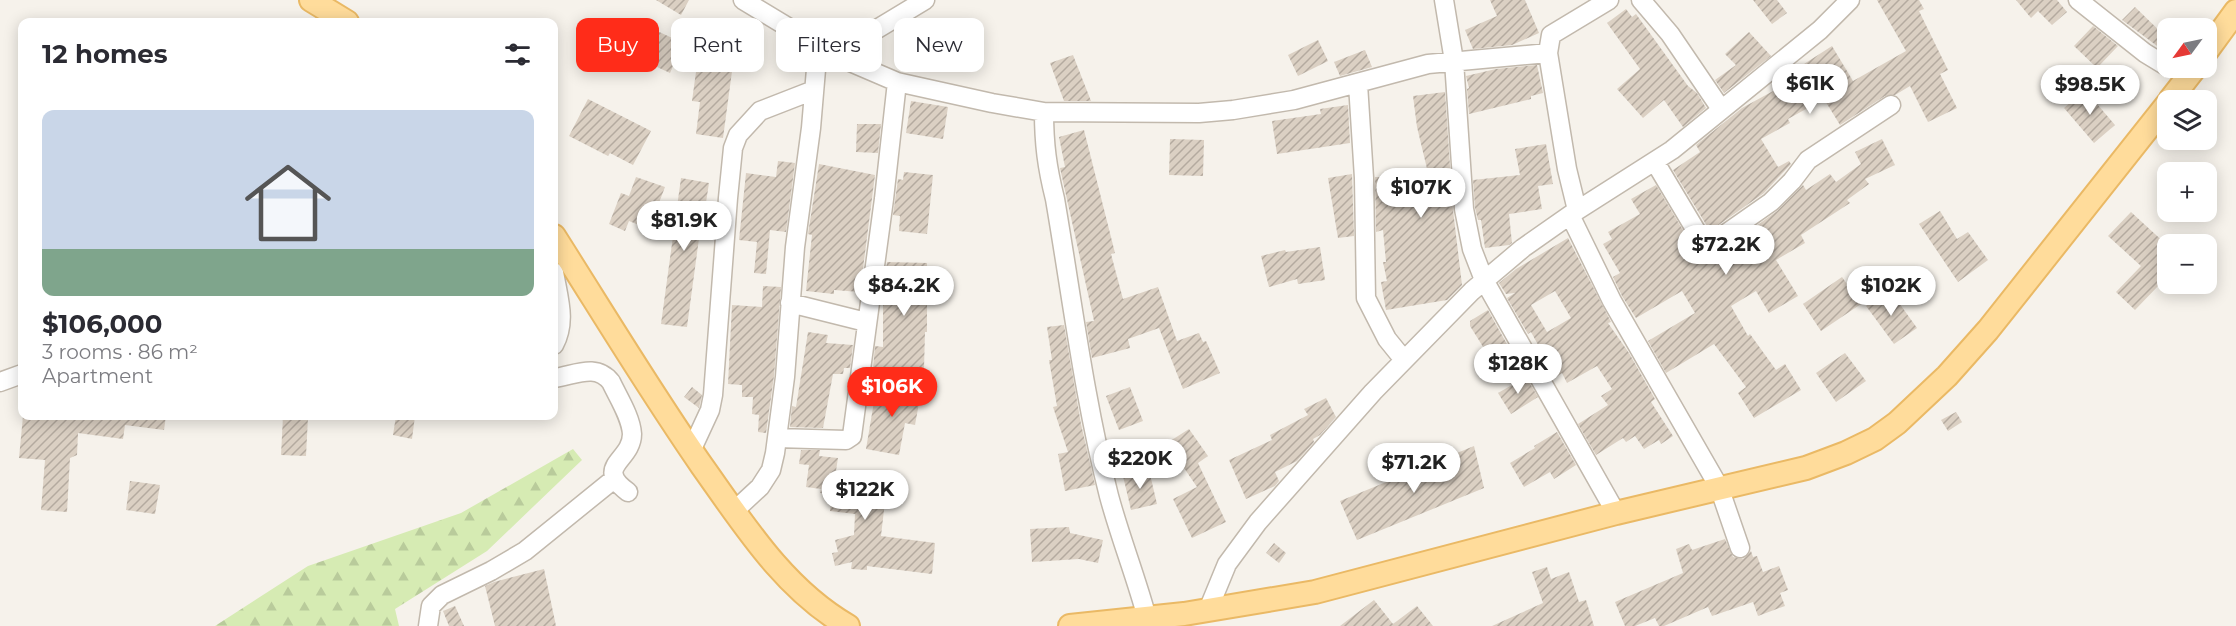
<!DOCTYPE html>
<html lang="en">
<head>
<meta charset="utf-8">
<style>
	:root { --surface:#fff; --page:#f7f7f7; --text:#2b2b33; --muted:#7c7c81; --line:#e1e1e2; --accent:#ff2c19 }
	body { margin:0; font-family:Montserrat,sans-serif; background:var(--page); color:var(--text); height:100vh; display:flex; flex-direction:column; font-size:22px; white-space:nowrap }
	* { box-sizing:border-box; margin:0 }
	p { font-size:20px; color:var(--muted) }
	.icon { flex:none; width:33px; height:33px; fill:none; stroke:currentColor; stroke-width:2; stroke-linecap:round; stroke-linejoin:round }
	.map { position:relative; flex:1; overflow:hidden }
	.drawer { position:absolute; left:18px; top:18px; width:540px; height:402px; display:flex; flex-direction:column; background:var(--surface); border-radius:12px; box-shadow:0 3px 15px #0003 }
	.drawer>* { flex:none }
	.top-card { position:absolute; left:576px; top:18px; width:570px; height:54px; display:flex; gap:12px }
	.needle { width:39px; rotate:237deg }
	.buttons { position:absolute; left:2157px; top:18px; display:grid; gap:12px }
	.buttons a { display:grid; place-items:center; width:60px; height:60px; border-radius:12px; background:var(--surface); box-shadow:0 3px 15px #0003; font-size:30px }
	.price { position:absolute; translate:-50% -51px; padding:0 14px; border-radius:21px; background:#fff; color:#222; font-size:20px; line-height:39px; filter:drop-shadow(0 2px 3px #0008) }
	.price::after { content:''; position:absolute; left:50%; top:36px; width:18px; height:14px; margin-left:-9px; background:inherit; clip-path:polygon(0 0,100% 0,50% 100%) }
	.price.selected { background:var(--accent); color:#fff }
	ul { padding:0; list-style:none }
	li { display:grid; align-content:center; gap:12px; height:318px; padding:0 24px }
	li+li { border-top:2px solid var(--line) }
	li span { display:grid; place-items:center; height:186px; border-radius:12px; color:#555 }
	li>.icon { margin-inline-start:auto }
	span .icon { width:108px; height:108px; fill:#fffc; stroke-width:1 }
	li b { font-size:26px }
	h2 { display:flex; justify-content:space-between; align-items:center; height:72px; padding:0 24px; font-size:26px }
	.chip { padding:0 21px; border-radius:12px; background:var(--surface); box-shadow:0 3px 15px #0003; font-size:21px; line-height:54px }
	.chip.selected { background:var(--accent); color:#fff }
	.map>svg:first-child { display:block }
	.forest { fill:url(#forest-firs) }
	.building { fill:url(#building-hatch); fill-rule:evenodd }
	.lines { fill:none; stroke-linecap:round; stroke-linejoin:round }
	.minor-casing { stroke:#c2b9ad; stroke-width:21 }
	.major-casing { stroke:#eab965; stroke-width:26 }
	.minor { stroke:#fff; stroke-width:18 }
	.major { stroke:#ffdc9b; stroke-width:22 }
</style>
</head>
<body>
<div class="map">
<svg width="2236" height="626" viewBox="0 0 2236 626">
	<defs>
		<pattern id="forest-firs" width="22" height="20" patternUnits="userSpaceOnUse" patternTransform="scale(1.5)"><rect width="22" height="20" fill="#d6ebb3"/><path d="M5 1l3.5 6h-7zM16 11l3.5 6h-7z" fill="#b9cb9b"/></pattern>
		<pattern id="building-hatch" width="6" height="6" patternUnits="userSpaceOnUse" patternTransform="scale(1.5)"><rect width="6" height="6" fill="#dbd0c3"/><path d="M-1 1l2-2M0 6l6-6M5 7l2-2" fill="none" stroke="#b4aa9f"/></pattern>
	</defs>
	<rect width="100%" height="100%" fill="#f6f2eb"/>
	<path class="forest" d="M573,449L582,460L487,551L395,609L399,626H215L308,566L461,513Z"/>
	<path class="building" d="M656,0H689L681,15Z
		M1490,0H1525L1539,33L1512,45L1473,49L1465,30L1497,16Z
		M1753,0H1777L1787,13L1772,24Z
		M1877,0H1919L1924,9L1919,11L1948,70L1940,74L1957,108L1928,122L1910,86L1895,95L1885,96L1840,125L1824,99L1788,119L1790,123L1761,139L1778,167L1789,161L1791,164L1764,193L1710,231L1673,170L1700,152L1696,145L1742,108L1793,80L1799,86L1812,75L1804,64L1832,46L1853,81L1906,51Z
		M2016,0H2057L2067,12L2052,25L2038,11L2031,18Z
		M2135,7L2168,39V54L2122,20Z
		M1626,9L1632,17L1636,14L1688,86L1697,93L1706,108L1683,127L1664,100L1643,118L1617,89L1640,69L1607,23Z
		M2093,26L2118,46L2097,68L2074,46Z
		M655,30L683,43L670,73L642,60Z
		M1749,32L1771,56L1724,93L1715,80L1736,65L1725,54Z
		M1318,40L1328,61L1298,76L1288,55Z
		M699,50L726,63L733,64L723,138L696,134L700,102L692,101Z
		M1365,50L1372,67L1340,76L1334,62Z
		M1073,55L1091,101H1064L1050,63Z
		M1537,65L1543,93L1531,96V99L1469,114L1467,89L1469,88L1466,76L1496,69Z
		M2085,90L2115,125L2094,143L2064,108Z
		M1445,92L1453,210L1462,285L1447,300L1386,310L1381,282L1387,281L1383,262H1386L1383,230L1376,232L1375,177H1429L1417,127L1413,96Z
		M588,99L651,131L633,165L610,153L608,156L569,136Z
		M911,101L948,107L943,139L906,133Z
		M1348,105L1350,143L1277,154L1272,121L1321,114L1320,109Z
		M857,124H881L878,153L856,152Z
		M1084,130L1115,253L1111,254L1123,299L1158,287L1177,341L1199,333L1203,342L1206,341L1220,373L1183,389L1159,328L1128,339L1130,348L1092,358L1086,322L1094,321L1060,168L1065,167L1059,137Z
		M1170,139L1204,140L1203,176L1169,175Z
		M1882,139L1895,165L1865,179L1869,184L1847,200L1850,203L1801,235L1805,243L1776,260L1798,296L1769,313L1756,291L1731,306L1748,336L1750,334L1776,370L1785,364L1801,390L1754,418L1738,393L1746,387L1714,344L1666,373L1648,341L1695,313L1682,291L1636,318L1622,296L1613,277L1620,273L1603,244L1612,239L1608,232L1640,214L1631,199L1656,185L1693,247L1703,254H1717L1777,211L1803,185L1806,190L1830,174L1836,182L1861,164L1855,152Z
		M1546,144L1553,184L1538,186L1542,209L1509,214L1512,243L1509,245L1485,248L1481,220H1478L1475,208L1473,180L1520,175L1515,149Z
		M778,161L795,163L786,232L770,230L766,274L754,273L757,242L739,240L746,173L776,177Z
		M819,164L875,175L860,292L834,290V294L806,291L812,235L808,234Z
		M904,172L933,175L927,234L899,231L900,216L893,215L898,179L903,180Z
		M1352,174L1354,236L1338,238L1328,178Z
		M636,177L665,187L649,229L629,221L625,231L609,224L621,193L629,196Z
		M681,178L709,183L705,209H703L687,327L661,324Z
		M1940,211L1957,239L1968,232L1988,260L1958,282L1919,224Z
		M2131,212L2168,246V291L2160,284L2135,310L2116,292L2141,266L2108,236Z
		M1568,238L1611,322L1608,323L1629,353L1655,399L1651,402L1673,436L1661,444L1659,440L1644,449L1635,436L1626,442L1623,438L1596,455L1578,424L1608,405L1601,396L1612,389L1597,366L1567,383L1562,373L1553,379L1545,365L1548,363L1531,332L1528,334L1507,298L1515,293L1506,294L1499,283L1516,269ZM1555,291L1571,318L1547,332L1531,305Z
		M1320,247L1325,280L1298,284L1297,279L1269,287L1261,256L1285,250L1286,252Z
		M887,262L927,263V332H925L924,369L873,368L875,346L883,347V293Z
		M1842,277L1861,304L1821,331L1803,304Z
		M763,286L781,287L774,376L766,433L758,432L759,415L752,414L753,397H742V385L728,384L732,305L762,307Z
		M1889,289L1917,328L1894,344L1866,306Z
		M1488,310L1508,346L1490,358L1470,326V321Z
		M1064,325L1081,424L1095,485L1065,491L1058,454L1068,452L1053,407L1057,406L1049,360H1052L1047,327Z
		M808,332L828,335L826,343L853,345L850,368H844L843,374H833L823,428L790,427L792,406L796,407Z
		M1845,353L1866,381L1836,402L1816,373Z
		M1526,377L1538,397L1511,414L1498,393Z
		M877,384L921,392L915,425L905,423L899,455L866,449Z
		M692,387L702,395L699,408L684,397Z
		M1130,387L1143,421L1119,430L1106,396Z
		M1326,398L1336,417L1320,435L1313,439L1314,442L1297,461L1275,472L1279,481L1275,486L1246,499L1229,460L1272,440L1270,435L1308,415L1304,409Z
		M1956,412L1962,422L1948,431L1941,420Z
		M23,416H166L164,430L125,425L123,439L78,433L77,455L70,458L67,512L41,510L45,460L19,458Z
		M283,416L308,417L306,456L281,455Z
		M396,416H415L412,439L393,435Z
		M1189,429L1208,456L1198,463L1226,522L1192,538L1173,499L1197,487L1167,443Z
		M1557,432L1576,465L1554,479L1550,472L1524,487L1510,463L1535,448L1534,446Z
		M1474,446L1484,488L1357,540L1340,501Z
		M801,450H820L819,456L838,458L835,477L887,484L881,536L935,543L932,574L867,566V570L851,569L852,562L835,566L832,553L838,552L835,540L854,535L855,514L830,511L832,494L820,493L821,489L806,487L809,465L799,464Z
		M1149,470L1157,504L1131,510L1123,476Z
		M130,481L160,485L155,514L126,510Z
		M1069,527L1070,533L1103,540L1098,563L1079,559L1032,562L1030,529Z
		M1725,539L1733,557L1743,559L1751,551L1753,557L1757,556L1763,572L1779,566L1788,590L1780,593L1785,606L1758,616L1753,602L1712,616L1708,607L1664,626H1659L1655,618L1635,626H1625L1615,602L1683,573L1676,549L1689,544L1692,550Z
		M1274,543L1286,553L1279,563L1266,553Z
		M1547,567L1551,579L1569,572L1579,602L1586,600L1594,626H1492L1543,603L1532,572Z
		M544,569L556,626H495L485,586L494,582Z
		M1374,600L1393,624L1417,606L1433,626H1340Z
		M455,606L464,626H449L443,611Z"/>
	<g class="lines">
		<defs>
			<path id="minor" d="M743,0L834,55L897,82L992,103L1044,112L1199,113L1233,110L1294,100L1428,64L1548,53
				M1444,0L1454,61L1464,209L1472,249L1484,280L1616,513
				M1641,0L1670,34L1721,109
				M2078,0L2145,53L2168,67
				M834,55L925,0
				M1358,84L1364,178L1366,298L1387,339L1404,360
				M1044,112C1044,144 1047,167 1055,199C1072,298 1084,398 1109,496C1120,537 1136,577 1147,618
				M1655,162L1701,239L1705,243L1711,244L1771,202L1792,181L1808,160L1891,105
				M1577,210L1567,169L1548,53L1551,35L1609,0
				M1570,215L1612,301L1719,487L1740,548
				M554,272C558,297 567,321 554,345
				M790,303L866,322
				M554,378C573,376 596,362 611,382C618,397 631,417 632,434C632,461 593,466 628,492
				M0,382L22,374
				M777,438L846,440L852,436L884,199L897,82
				M691,451L710,410L713,395L728,198L733,148L738,135L760,111L814,90
				M733,512L760,487L771,470L775,453L785,377L795,247L811,128L818,46
				M1208,610L1227,564L1258,522L1373,392L1472,291L1523,248L1570,215L1672,150L1820,30L1850,0
				M428,626L431,606L442,595L491,571L525,551L614,479"/>
			<path id="major" d="M311,0L347,22
				M2206,52L2236,11
				M2170,100L2195,68
				M554,236C603,313 650,391 702,466C744,525 784,589 848,626
				M1070,626L1184,614L1315,592L1616,513L1806,468L1846,453L1875,439L1897,423L1947,376L1988,330L2168,103"/>
		</defs>
		<use href="#minor" class="minor-casing"/>
		<use href="#major" class="major-casing"/>
		<use href="#minor" class="minor"/>
		<use href="#major" class="major"/>
	</g>
</svg>
<div class="buttons">
<a><svg class="needle" viewBox="-14 -14 28 28"><path d="M0-13l5 13h-10z" fill="#e53935"/><path d="M0 13l5-13h-10z" fill="#7c7c81"/></svg></a>
<a><svg class="icon" aria-label="layers" viewBox="0 0 24 24"><path d="M12 4l9 5-9 5-9-5zM3 14l9 5 9-5"/></svg></a>
<a>+</a>
<a>−</a>
</div>
<b class="price" style="left:1810px;top:115px">$61K</b>
<b class="price" style="left:2090px;top:116px">$98.5K</b>
<b class="price" style="left:1421px;top:219px">$107K</b>
<b class="price" style="left:684px;top:252px">$81.9K</b>
<b class="price" style="left:1726px;top:276px">$72.2K</b>
<b class="price" style="left:904px;top:317px">$84.2K</b>
<b class="price" style="left:1891px;top:317px">$102K</b>
<b class="price" style="left:1518px;top:395px">$128K</b>
<b class="price selected" style="left:892px;top:418px">$106K</b>
<b class="price" style="left:1140px;top:490px">$220K</b>
<b class="price" style="left:1414px;top:494px">$71.2K</b>
<b class="price" style="left:865px;top:521px">$122K</b>
<div class="top-card">
<a class="chip selected">Buy</a>
<a class="chip">Rent</a>
<a class="chip">Filters</a>
<a class="chip">New</a>
</div>
<section class="drawer">
<h2>12 homes<svg class="icon" aria-label="filters" viewBox="0 0 24 24"><path d="M4 7h16M4 17h16"/><circle cx="9" cy="7" r="2"/><circle cx="15" cy="17" r="2"/></svg></h2>
<ul>
<li><span style="background:linear-gradient(#c9d6e8 75%,#7fa58c 0)"><svg class="icon" aria-label="home" viewBox="0 0 24 24"><path d="M3 11l9-7 9 7M6 9v11h12V9"/></svg></span><div><b>$106,000</b><p>3 rooms · 86 m²</p><p>Apartment</p></div></li>
</ul>
</section>
</div>
</body>
</html>
